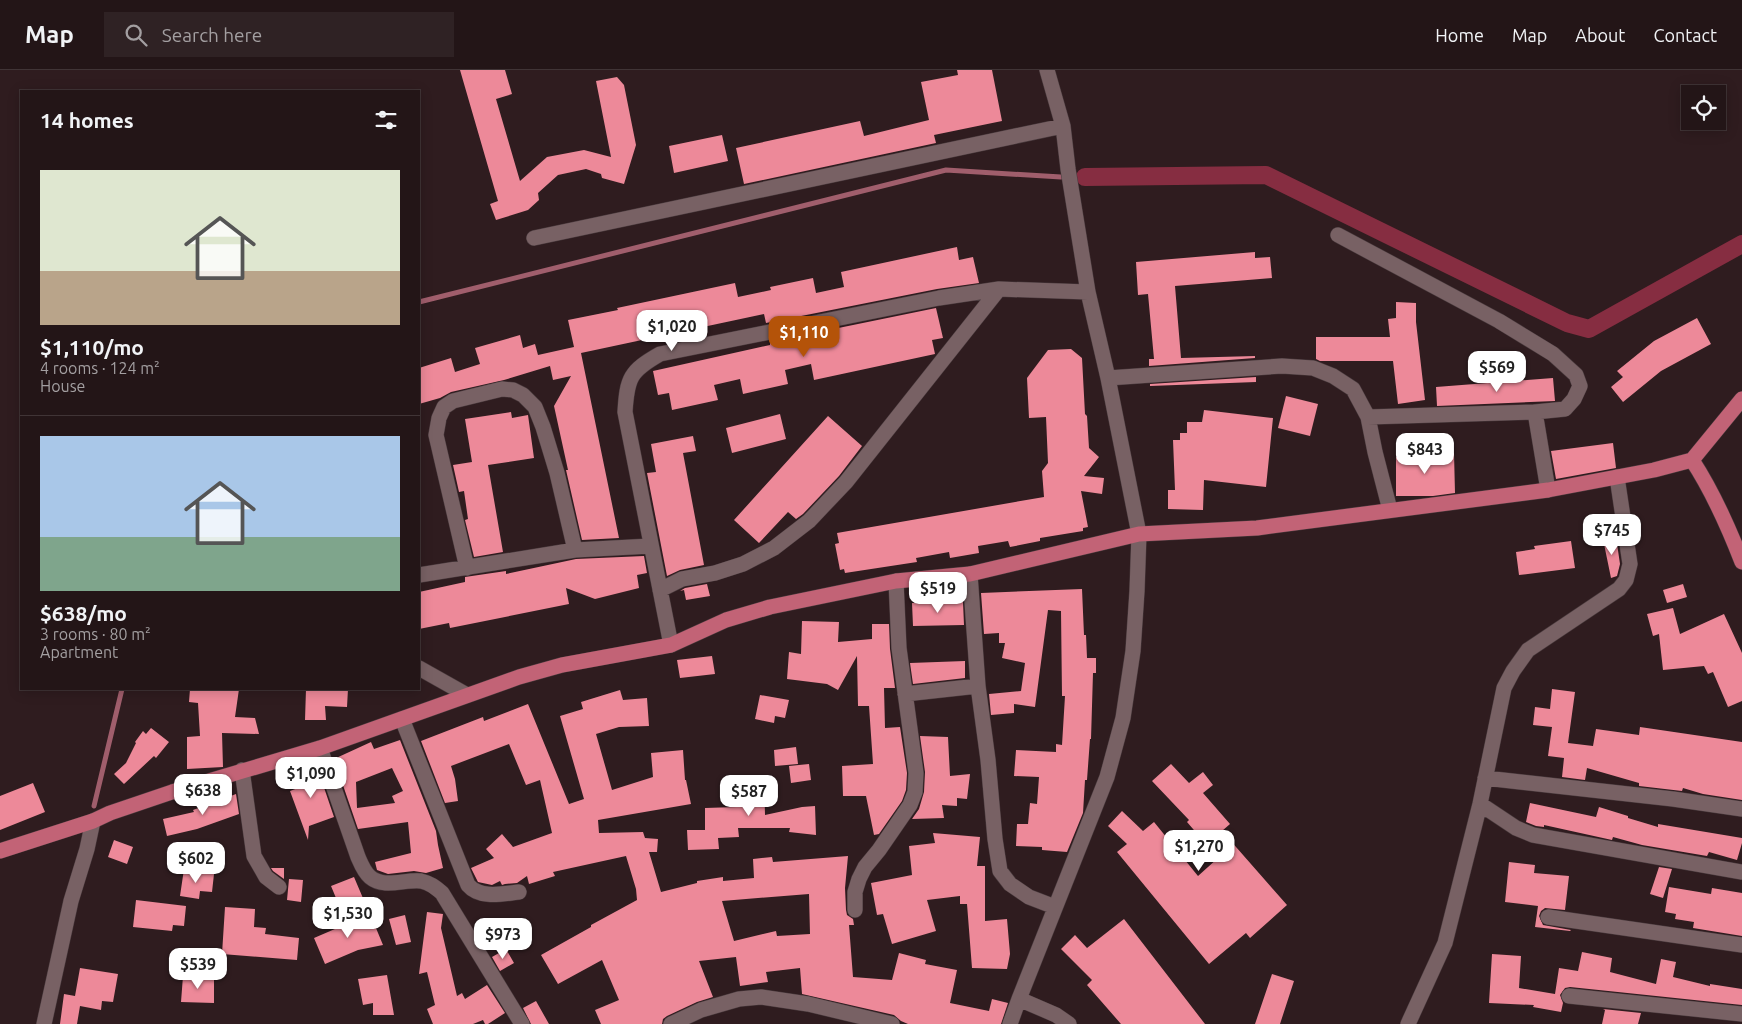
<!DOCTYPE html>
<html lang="en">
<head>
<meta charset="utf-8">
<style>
	:root { --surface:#231517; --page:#2f2224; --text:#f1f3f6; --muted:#a39fa1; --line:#403436; --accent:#b45309 }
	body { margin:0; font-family:Ubuntu,sans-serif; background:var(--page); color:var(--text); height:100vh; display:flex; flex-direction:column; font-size:19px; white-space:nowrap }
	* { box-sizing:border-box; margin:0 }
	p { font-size:16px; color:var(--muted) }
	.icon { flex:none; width:28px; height:28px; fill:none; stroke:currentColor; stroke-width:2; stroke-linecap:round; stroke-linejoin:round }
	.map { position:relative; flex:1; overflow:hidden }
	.side { position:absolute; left:20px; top:20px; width:400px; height:600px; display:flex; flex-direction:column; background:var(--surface); border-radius:0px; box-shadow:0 2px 12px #0003,0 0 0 1px var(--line) }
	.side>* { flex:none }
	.controls { position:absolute; left:1681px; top:15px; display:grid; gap:10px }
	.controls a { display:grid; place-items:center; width:45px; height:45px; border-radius:0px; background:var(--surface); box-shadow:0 2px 12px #0003,0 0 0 1px var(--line); font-size:25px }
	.price { position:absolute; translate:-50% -42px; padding:0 11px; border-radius:10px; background:#fff; color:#222; font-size:16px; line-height:32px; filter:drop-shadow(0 1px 2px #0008) }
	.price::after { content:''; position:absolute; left:50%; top:30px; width:15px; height:11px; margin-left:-8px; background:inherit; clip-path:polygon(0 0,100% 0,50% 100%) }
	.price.current { background:var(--accent); color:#fff }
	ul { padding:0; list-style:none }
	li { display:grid; align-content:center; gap:10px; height:265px; padding:0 20px }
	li+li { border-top:1px solid var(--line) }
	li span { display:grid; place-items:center; height:155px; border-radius:0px; color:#555 }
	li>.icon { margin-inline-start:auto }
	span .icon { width:90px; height:90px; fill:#fffc; stroke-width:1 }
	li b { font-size:21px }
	h2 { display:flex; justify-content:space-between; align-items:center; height:60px; padding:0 20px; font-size:21px }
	header { display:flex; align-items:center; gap:30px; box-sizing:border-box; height:70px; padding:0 25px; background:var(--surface); border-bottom:1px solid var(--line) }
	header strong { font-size:24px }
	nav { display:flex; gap:28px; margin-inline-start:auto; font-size:18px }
	.search { width:350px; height:45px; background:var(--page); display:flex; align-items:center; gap:12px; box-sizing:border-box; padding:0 18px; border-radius:0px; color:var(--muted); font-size:19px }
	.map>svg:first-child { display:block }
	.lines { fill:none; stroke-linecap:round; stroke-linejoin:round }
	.stream { stroke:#a05e6c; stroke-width:5 }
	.canal { stroke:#862d41; stroke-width:18 }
	.building { fill:#ed8999; fill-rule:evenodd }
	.minor-casing { stroke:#493a3d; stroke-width:16 }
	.major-casing { stroke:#493a3d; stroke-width:16 }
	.minor { stroke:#786164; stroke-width:15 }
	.major { stroke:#c26376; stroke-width:15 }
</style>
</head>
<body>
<header>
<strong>Map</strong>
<div class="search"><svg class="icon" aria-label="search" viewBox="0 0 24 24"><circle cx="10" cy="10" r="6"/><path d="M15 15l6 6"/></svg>Search here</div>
<nav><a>Home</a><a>Map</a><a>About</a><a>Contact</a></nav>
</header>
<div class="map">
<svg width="1742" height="954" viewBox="0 0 1742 954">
	<rect width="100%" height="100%" fill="#2f1c1f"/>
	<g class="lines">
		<path class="stream" d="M419,232L946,100L1061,107
			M94,736L122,619"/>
		<path class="canal" d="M1085,107L1266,105L1567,253L1589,259L1742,174"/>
	</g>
	<path class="building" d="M460,0H505L512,24L496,29L520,111L547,87L584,80L611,87L596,11L617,7L624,15L636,75L624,114L602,108L601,104L586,99L558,105L538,123L539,130L528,140L496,150L490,134L498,131Z
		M957,0H992L1002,51L934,65L936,73L744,114L736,78L860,51L864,66L929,50L921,12L958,5Z
		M722,65L728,91L674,103L669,76Z
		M957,177L959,190L973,187L979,213L937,219L766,253L764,244L581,283L619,468L582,470L566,400H568L554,336L571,306L553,310L550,296L504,310L451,322L440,328L419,334V298L451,288L455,302L480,294L475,278L520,265L523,278L535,274L538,285L574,277L568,250L618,240L617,238L735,213L738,227L771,220L770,217L813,208L816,223L844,217L841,202Z
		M1255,182V188L1270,187L1272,208L1175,216L1181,288L1255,286V288L1149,296V289H1154L1148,224L1138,225L1136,192Z
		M1396,232L1416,233V252L1425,330L1398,334L1393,291H1320L1316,289V267H1390L1388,249L1396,248Z
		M936,238L943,268L932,270L935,284L814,310L811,294L785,300L788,314L743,324L740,309L714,315L718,330L672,340L669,323L658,325L653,301L770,275V272Z
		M1697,248L1711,274L1661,301L1623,332L1611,317L1623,307L1617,301L1654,271Z
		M1071,279L1082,288L1085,344L1087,346L1089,378L1099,387L1084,406L1104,408L1102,424L1081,421L1088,457L1083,458V461L1040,468V471L1010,477L1008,471L978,476L979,483L950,488L949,482L916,488L917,492L845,503L844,499L840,500L835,474L839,473L837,463L1044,427L1042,401L1048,393L1046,347L1029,348L1027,308L1048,280Z
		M1256,307V312L1150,316V314Z
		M1553,308L1555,331L1437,336L1436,317Z
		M1286,326L1318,334L1310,366L1278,358Z
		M1204,340L1273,348L1266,417L1204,410L1203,440L1168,439V420H1175L1173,370H1180V363H1187V352H1202Z
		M511,342L512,348L528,345L534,388L488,395L503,482L474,487L465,450L468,449L464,421L459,422L453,395L472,392L465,349Z
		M780,344L786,369L732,383L726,358Z
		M828,346L862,376L839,406L803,444L796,449L788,442L759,473L734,450Z
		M693,366L696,381L683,383L704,495L680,500L667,506L647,403L656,402L651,374Z
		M1613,373L1616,398L1556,409L1551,381Z
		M1454,383L1455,423L1433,426H1396V387Z
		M1616,467L1620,494L1617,506L1611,508L1603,469Z
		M1571,471L1575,498L1519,505L1516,482L1535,479L1534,476Z
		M644,486L647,503L637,505L639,518L595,529L566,518L569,534L450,558L449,553L419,559V522L465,512V507L506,501V504L576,489Z
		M707,514L710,526L686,530L684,520L680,521L685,518Z
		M1683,514L1687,527L1667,533L1663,520Z
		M1082,519L1084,565H1086L1087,588H1096V603H1093L1091,669H1090L1087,710H1085L1083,743L1067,782L1042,780V777L1016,776L1017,754H1028L1030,733L1037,734L1039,707L1014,706L1016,680L1056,682V674L1062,675L1065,626H1062L1061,541L1048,540L1035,637L1014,634V643L991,645L989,624L1021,621L1025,593L1002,588L1005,573H999V563L984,564L981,523Z
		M963,532L964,555L913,556L912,533Z
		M1673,538L1680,564L1724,544L1742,583V631L1728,637L1713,602L1708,604L1704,596L1663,600L1659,564L1653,566L1647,544Z
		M802,551L839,552L838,572L872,569V554H889L890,579L895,618H884L885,658L900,657L907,703L906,720L902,731L879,764L874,765L866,726H843L842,696L873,694L869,636H858L857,586L838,620L827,614L787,609L789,582L801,584Z
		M712,586L715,604L680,608L677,590Z
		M965,591V608L913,614L910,593Z
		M190,619H239L235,647L255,648L259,664L222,663L223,697L187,699V667L200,666L198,633L189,632Z
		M306,619H348L347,637L325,636L326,650H305Z
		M1552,619L1575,622L1568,673L1593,676L1596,659L1639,665L1640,657L1742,672V730L1703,724L1683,718L1682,721L1639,716V713L1587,698L1585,710L1562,707L1564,688L1548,686L1552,657L1533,655L1535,637L1550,639Z
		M620,620L623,630L647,628L649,656L619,657L596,664L612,720L653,707L651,683L683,680L685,710H686L691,734L598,750L599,763L643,762L645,768L658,769L657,782H649L661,822L697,813V811L723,807V811L754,808L753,789L772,787L773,792L848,786L845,818L846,840L847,845L853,849L854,855H849L853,907L892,910L899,883L926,890L925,894L957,900L950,933L989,941L992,929L1008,933L1001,954H908L901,951L894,945L802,924L800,898L766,902L768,912L740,916L736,887L699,891L713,927L697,932L667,946L663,949L662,954H601L595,940L619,930L602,890L558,914L541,885L591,857V855L637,830L636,819L626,786L553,802L555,806L529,814L527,806L517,813L505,814L502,815L500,811L492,815L478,812L471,798L494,788L486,779L502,764L513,777L552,763L540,710L526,715L509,674L451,696L455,709L458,731L445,733L421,671L483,647L484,651L528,634L569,734L584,729L560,646L583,639L581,632ZM809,824L810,864L777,866L776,861L734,871L722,831Z
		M760,625L789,630L785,648L775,646L774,653L755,649Z
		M151,658L169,672L156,688L154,686L124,714L114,704L126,693L136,673L135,672L143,661L146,664Z
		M920,666L948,667L950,706L970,704L967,729L957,728V736L942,735L944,748L912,749L919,739L924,722L925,702Z
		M400,670L436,761L438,775L443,798L426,803L414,801L388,804L377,800L375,792L411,783L408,752L358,759L334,689L371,672L374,679ZM392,698L403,721L392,726L395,733L357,738L356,712Z
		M796,677L798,694L775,696L774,680Z
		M316,694L334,747L309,756L308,770L290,721L303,716L297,701Z
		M809,694L811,710L791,713L789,696Z
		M1171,694L1189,713L1203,702L1213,715L1203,723L1230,754L1222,761L1287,835L1250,868L1246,863L1209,894L1117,782L1127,774L1108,756L1122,741L1143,761L1154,752L1198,806L1218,788L1187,752L1189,750L1152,711Z
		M736,706H764L765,745L802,737L815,736L816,765L789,762L790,758H738L739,767L718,768L719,779L688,780L687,760H705V738L736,737Z
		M33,713L45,742L0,760V726Z
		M236,724L239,744L197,759L167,766L163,749L194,742L193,740Z
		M1530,733L1596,747L1599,737L1628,746V748L1658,757V754L1742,768V773L1737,790L1709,782L1707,786L1642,775L1613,767L1612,770L1544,755V757L1536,756L1526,752Z
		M933,763L980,767L977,796H985V851L1007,849L1010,884L1007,899L972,898L967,834H960V826L927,830L936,861L892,874L883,844L877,845L871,813L912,805L909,776L935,773Z
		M114,770L133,777L127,794L108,787Z
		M1509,792L1535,795L1534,803L1569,806L1565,840L1545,838L1541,841L1539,846L1543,855L1571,860L1570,861L1535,857L1538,836L1505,832Z
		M1659,797L1672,799L1663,828L1650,824Z
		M271,798H284V809L273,801Z
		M184,799L214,804L212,822L200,821L199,829L180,826Z
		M354,807L368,840H341L331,816Z
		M289,809L303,810L301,832L287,830Z
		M1669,817L1711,824L1712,818L1742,823V866L1693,858L1694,852L1675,849L1676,844L1665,842Z
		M136,830L186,836L184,856L173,855L172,861L133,857Z
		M225,837L255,839L254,857L266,858L265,864L299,868L297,890L222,884Z
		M427,842L443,844L441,858L457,926L462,923L465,929L487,915L505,943L488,954H485L483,950L473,954H433L427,939L435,935L427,902L419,904Z
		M405,845L411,872L396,875L389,849Z
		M365,846H371L383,875L358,880L325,894L314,868Z
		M1124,849L1205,954H1121L1087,915L1092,910L1061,879L1075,865L1087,878Z
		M506,879L514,893L500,901L492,887Z
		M1582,882L1612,888L1610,902L1656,914L1661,889L1676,892L1673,907L1710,916V914L1742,919V935L1570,917L1565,918L1560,925L1563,933L1561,942L1533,937L1534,935L1489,933L1492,884L1521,886L1519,918L1555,924L1559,898L1578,901Z
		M80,898L118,904L113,932L102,931L101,940L80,936L77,954H60L64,924L75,926Z
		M1272,904L1294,911L1280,954H1255Z
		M387,905L394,945H373V933L363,935L358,909Z
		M183,906L214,907V933L181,932Z
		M536,931L549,954H531L523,938Z
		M1603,939L1641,943L1638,954H1602L1605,940Z"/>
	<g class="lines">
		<defs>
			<path id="minor" d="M1338,165L1499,251L1553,284L1576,305L1580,316L1574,329L1565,339L1535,342L1368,347
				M534,168L1063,56
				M1108,308L1282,296L1313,298L1333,306L1353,319L1368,347L1375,382L1390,440
				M1535,342L1548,420
				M467,498L436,365L439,348L444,337L453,331L502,319L513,320L523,325L535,337L543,357L557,403L575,480
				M970,504L978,616L988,690L995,769L1000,801L1010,814L1029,827L1055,837
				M419,505L575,480L651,476
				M660,520L682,509L715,503L743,494L774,478L809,451L846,412L999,219
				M671,575L625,342C627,308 630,301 660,284L939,228L999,219L1088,222
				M419,598L467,625
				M905,624L978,616
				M402,649L468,815C480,829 502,824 519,822
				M320,678L358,787C361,794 364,802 370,807C384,819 405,809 421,811C430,813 435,817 442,823L522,954
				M242,700L254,786L266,807L279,817
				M1485,708L1673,729L1742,739
				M1480,734L1516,758L1533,765L1742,802
				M855,840V822L859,809L865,797L879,780L910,735L915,722L916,703L899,578L896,511
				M1548,847L1742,875
				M1569,926L1742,944
				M1019,929L1056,945L1069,954
				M44,954L71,831L87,779L93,751
				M671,954L701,940L739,929L761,927L808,934L892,954
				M1010,954L1019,929L1107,707L1123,648L1133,581L1137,521L1139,464L1108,308L1088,222L1068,99L1063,56L1047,0
				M1408,954L1445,873L1480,734L1504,618L1513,601L1528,580L1619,519L1626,510L1630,494L1617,407"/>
			<path id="major" d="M1692,390C1713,422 1728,456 1742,492
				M0,781L93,751L110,743L172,722L320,678L519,607L562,595L671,575L726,550L770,537L896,511L970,504L1139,464L1257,458L1548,420L1654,400L1692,390L1742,329"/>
		</defs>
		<use href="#minor" class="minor-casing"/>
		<use href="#major" class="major-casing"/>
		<use href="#minor" class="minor"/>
		<use href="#major" class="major"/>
	</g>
</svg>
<div class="controls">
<a><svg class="icon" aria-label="locate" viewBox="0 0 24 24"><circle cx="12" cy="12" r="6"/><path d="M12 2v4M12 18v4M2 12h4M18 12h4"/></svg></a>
</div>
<b class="price" style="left:672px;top:282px">$1,020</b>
<b class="price current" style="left:804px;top:288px">$1,110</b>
<b class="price" style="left:1497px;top:323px">$569</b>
<b class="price" style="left:1425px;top:405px">$843</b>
<b class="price" style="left:1612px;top:486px">$745</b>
<b class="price" style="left:938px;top:544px">$519</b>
<b class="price" style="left:311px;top:729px">$1,090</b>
<b class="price" style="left:203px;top:746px">$638</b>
<b class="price" style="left:749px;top:747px">$587</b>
<b class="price" style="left:1199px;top:802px">$1,270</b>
<b class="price" style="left:196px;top:814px">$602</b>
<b class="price" style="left:348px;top:869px">$1,530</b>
<b class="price" style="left:503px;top:890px">$973</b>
<b class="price" style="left:198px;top:920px">$539</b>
<section class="side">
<h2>14 homes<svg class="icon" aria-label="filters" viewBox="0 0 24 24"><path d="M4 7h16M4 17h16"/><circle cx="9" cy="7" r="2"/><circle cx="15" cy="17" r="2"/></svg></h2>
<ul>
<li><span style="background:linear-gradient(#dfe7d0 65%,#b9a48a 0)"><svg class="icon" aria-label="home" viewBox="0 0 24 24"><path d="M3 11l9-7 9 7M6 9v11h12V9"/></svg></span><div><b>$1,110/mo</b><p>4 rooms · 124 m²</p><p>House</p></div></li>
<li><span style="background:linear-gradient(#a9c7e8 65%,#7fa58c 0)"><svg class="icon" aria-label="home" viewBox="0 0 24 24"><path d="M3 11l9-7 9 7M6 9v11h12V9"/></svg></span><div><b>$638/mo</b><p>3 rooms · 80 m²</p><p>Apartment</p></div></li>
</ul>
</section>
</div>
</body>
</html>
